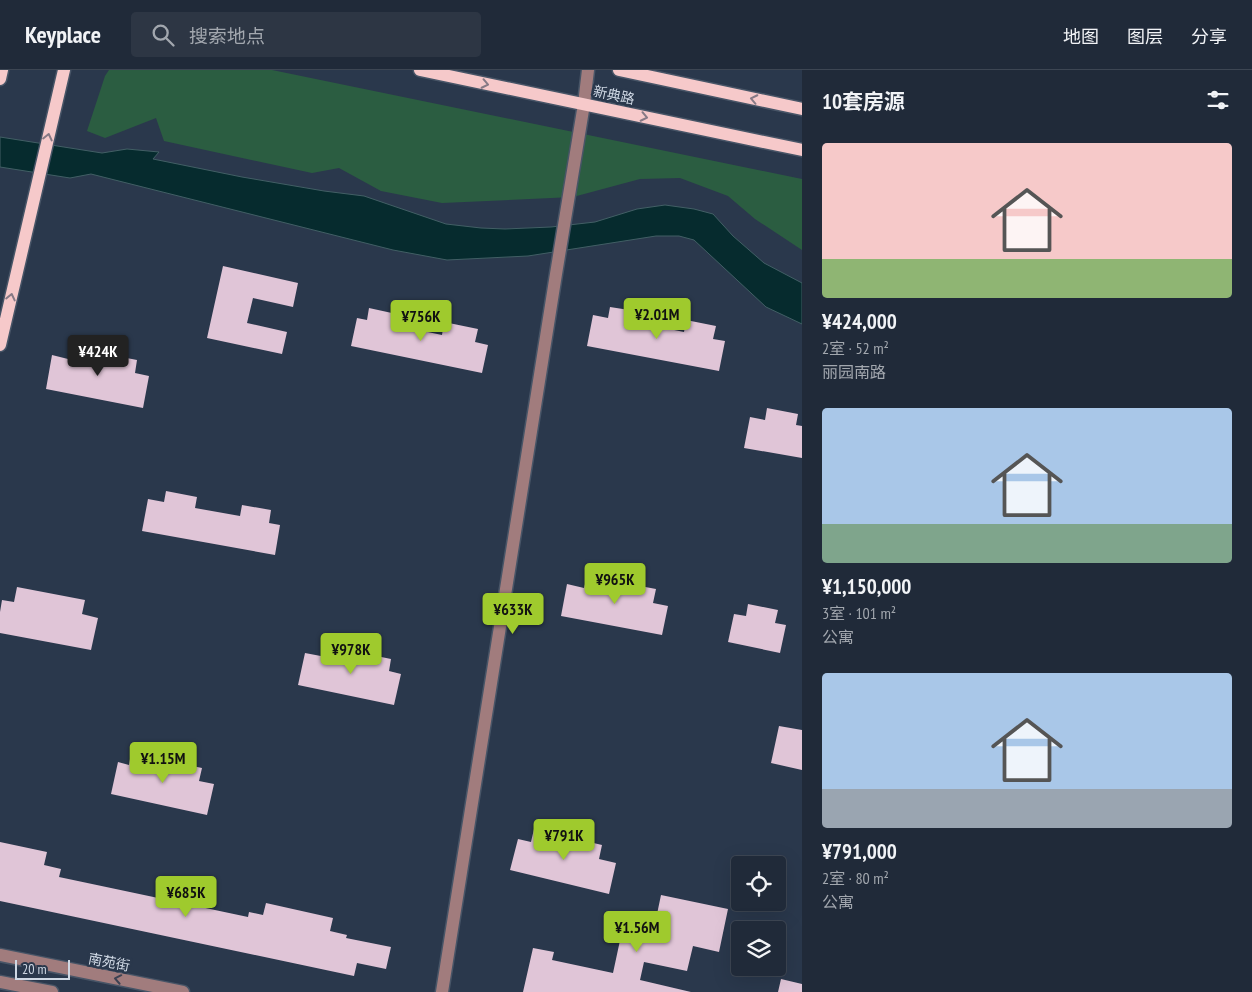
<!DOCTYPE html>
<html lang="zh">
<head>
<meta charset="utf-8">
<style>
	:root { --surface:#202a39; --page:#2d3644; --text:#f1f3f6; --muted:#a2a7ae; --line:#3d4653; --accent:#9fca2d }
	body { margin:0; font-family:"PT Sans Narrow","Noto Sans SC",sans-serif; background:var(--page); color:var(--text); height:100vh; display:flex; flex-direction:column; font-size:19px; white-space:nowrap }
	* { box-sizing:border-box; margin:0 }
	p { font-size:16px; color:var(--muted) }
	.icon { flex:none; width:28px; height:28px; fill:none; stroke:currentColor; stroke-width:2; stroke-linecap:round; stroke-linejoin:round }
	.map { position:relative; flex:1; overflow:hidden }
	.panel { display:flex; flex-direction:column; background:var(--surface); width:450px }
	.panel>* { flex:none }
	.tools { position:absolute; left:731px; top:786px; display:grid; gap:10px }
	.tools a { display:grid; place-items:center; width:55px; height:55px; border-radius:5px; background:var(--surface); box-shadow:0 5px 20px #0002,0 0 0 1px var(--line); font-size:25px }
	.scale { position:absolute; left:15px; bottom:12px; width:55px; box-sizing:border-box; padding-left:5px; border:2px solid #cfd8e4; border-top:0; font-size:14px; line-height:18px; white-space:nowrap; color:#cfd8e4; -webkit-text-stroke:4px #2a384c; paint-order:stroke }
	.price { position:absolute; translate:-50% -42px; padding:0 11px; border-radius:5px; background:var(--accent); color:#111; font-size:16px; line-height:32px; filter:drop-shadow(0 1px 2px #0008) }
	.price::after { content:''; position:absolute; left:50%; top:30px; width:15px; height:11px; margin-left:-8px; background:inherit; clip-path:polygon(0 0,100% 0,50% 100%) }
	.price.selected { background:#222; color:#fff }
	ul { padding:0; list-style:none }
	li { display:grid; align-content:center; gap:10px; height:265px; padding:0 20px }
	li span { display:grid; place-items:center; height:155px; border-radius:5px; color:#555 }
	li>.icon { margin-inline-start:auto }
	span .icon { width:90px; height:90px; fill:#fffc; stroke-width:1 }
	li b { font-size:21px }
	h2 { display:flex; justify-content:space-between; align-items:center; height:60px; padding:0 20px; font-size:21px }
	header { display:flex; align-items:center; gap:30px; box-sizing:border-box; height:70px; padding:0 25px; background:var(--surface); border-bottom:1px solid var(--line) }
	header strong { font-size:24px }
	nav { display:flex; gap:28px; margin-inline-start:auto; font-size:18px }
	.search { width:350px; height:45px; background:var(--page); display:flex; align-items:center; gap:12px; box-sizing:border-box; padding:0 18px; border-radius:5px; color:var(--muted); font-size:19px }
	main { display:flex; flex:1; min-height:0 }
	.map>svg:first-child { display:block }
	.green { fill:#2b5d41 }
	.water { fill:#062b2e; stroke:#425f65 }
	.building { fill:#e0c5d7 }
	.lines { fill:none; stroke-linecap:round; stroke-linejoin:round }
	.minor-casing { stroke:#485567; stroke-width:15 }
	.major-casing { stroke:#485567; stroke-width:15 }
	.minor { stroke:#a17c7d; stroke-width:12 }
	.major { stroke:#f6c9ca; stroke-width:12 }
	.oneway { stroke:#867985 }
	.oneway2 { stroke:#3c4253 }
	.labels { text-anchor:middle; stroke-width:5; stroke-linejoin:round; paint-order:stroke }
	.street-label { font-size:14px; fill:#cfd8e4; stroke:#2a384c }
</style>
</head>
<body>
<header>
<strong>Keyplace</strong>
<div class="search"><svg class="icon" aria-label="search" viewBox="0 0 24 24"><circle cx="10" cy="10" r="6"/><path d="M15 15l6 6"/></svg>搜索地点</div>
<nav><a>地图</a><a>图层</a><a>分享</a></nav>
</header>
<main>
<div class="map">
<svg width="802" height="922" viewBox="0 0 802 922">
	<rect width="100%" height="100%" fill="#2a384c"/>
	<path class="green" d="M109,0H272L802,109V180L755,149L728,126L680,108L640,109L573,127L442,133L381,121L339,98L312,103L164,71L156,48L105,68L87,61L105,6Z"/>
	<path class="water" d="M0,67L102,83L127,79L159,82L153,89L242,107L324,121L364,126L446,154L481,158L505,159L551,157L595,152L637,139L665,135L694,139L713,144L733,166L764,193L802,213V254L766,237L694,170L679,166H656L528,186L447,190L393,180L91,104L70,108L0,97Z"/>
	<path class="building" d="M223,196L298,213L293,237L253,228L247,253L287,262L282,284L207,268Z
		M610,237L642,242L640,253L684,262L686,250L716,256L713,269L725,271L719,301L587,276L593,245L608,248Z
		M369,238L401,245L399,256L442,265L444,252L478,259L475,272L488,275L482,303L351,276L357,248L367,250Z
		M70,277L137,290L135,303L149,306L143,338L46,319L52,285L68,289Z
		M767,338L798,344L796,355L802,356V388L744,378L750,347L765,350Z
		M166,421L197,427L195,438L240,446L242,435L271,440L269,453L280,455L275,485L142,461L148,429L164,432Z
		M587,506L656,519L653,533L668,536L662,565L561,546L567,514L584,518Z
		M17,517L85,530L82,544L98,548L91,580L0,563V542L2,530L14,532Z
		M748,534L778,540L775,553L786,555L780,583L728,572L734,544L746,546Z
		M328,576L391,589L389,601L401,604L394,635L298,615L305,583L326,587Z
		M779,656L802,660V700L771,693Z
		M131,683L202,698L199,711L214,714L207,745L111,724L118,692L129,695Z
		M534,759L602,775L599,789L616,793L609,824L510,800L518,769L531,772Z
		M0,772L47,782L44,795L61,799L59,807L248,847L249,842L263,845L266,833L333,848L330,861L347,865L346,868L391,877L386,899L357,893L354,906L0,831Z
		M661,825L728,839L719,882L693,876L687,901L644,892L640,910L691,922H523L533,878L554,882L552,890L613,903L622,861L652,868Z
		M781,909L802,914V922H778Z"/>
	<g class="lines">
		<defs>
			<path id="minor" d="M0,885L183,922
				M0,912L52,922
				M442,922L556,204L584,34L588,0"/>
			<path id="major" d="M420,0L802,80
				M619,0L802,39
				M0,9L2,0
				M0,275L64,0"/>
		</defs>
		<use href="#minor" class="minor-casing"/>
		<use href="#major" class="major-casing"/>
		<use href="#minor" class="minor"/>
		<use href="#major" class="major"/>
	</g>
	<defs><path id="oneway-chevron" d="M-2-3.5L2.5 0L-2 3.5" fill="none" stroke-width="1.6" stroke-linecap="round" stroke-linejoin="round" transform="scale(1.25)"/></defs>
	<g class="oneway">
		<use href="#oneway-chevron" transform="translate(485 14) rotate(12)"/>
		<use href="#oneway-chevron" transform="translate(754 29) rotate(-168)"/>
		<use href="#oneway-chevron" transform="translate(644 47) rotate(12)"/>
		<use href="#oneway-chevron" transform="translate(48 67) rotate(-77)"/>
		<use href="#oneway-chevron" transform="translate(11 227) rotate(-77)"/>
	</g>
	<use class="oneway2" href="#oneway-chevron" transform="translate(118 909) rotate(-169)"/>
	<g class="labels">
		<g class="street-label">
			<text transform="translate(614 25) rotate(12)" y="5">新典路</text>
			<text transform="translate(109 892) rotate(11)" y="5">南苑街</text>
		</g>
	</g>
</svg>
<div class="tools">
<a><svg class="icon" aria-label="locate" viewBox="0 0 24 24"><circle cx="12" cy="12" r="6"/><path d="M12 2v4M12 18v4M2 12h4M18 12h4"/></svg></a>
<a><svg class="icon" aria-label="layers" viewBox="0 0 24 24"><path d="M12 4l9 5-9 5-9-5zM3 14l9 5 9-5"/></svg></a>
</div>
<div class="scale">20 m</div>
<b class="price" style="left:657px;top:270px">¥2.01M</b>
<b class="price" style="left:421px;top:272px">¥756K</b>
<b class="price selected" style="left:98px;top:307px">¥424K</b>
<b class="price" style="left:615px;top:535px">¥965K</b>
<b class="price" style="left:513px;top:565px">¥633K</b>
<b class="price" style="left:351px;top:605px">¥978K</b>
<b class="price" style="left:163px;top:714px">¥1.15M</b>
<b class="price" style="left:564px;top:791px">¥791K</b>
<b class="price" style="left:186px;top:848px">¥685K</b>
<b class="price" style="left:637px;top:883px">¥1.56M</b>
</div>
<section class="panel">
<h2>10套房源<svg class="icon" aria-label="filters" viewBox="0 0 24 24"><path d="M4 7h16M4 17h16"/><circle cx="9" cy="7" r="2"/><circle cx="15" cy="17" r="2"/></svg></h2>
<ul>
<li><span style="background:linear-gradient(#f6c9c9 75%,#8fb573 0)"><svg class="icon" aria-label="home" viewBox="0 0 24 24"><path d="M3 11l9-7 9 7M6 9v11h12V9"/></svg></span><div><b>¥424,000</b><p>2室 · 52 m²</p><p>丽园南路</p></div></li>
<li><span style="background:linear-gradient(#a9c7e8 75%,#7fa58c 0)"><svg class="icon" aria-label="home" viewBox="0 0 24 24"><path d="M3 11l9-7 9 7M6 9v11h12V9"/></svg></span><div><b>¥1,150,000</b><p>3室 · 101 m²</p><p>公寓</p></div></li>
<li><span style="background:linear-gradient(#a9c7e8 75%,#9aa5b1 0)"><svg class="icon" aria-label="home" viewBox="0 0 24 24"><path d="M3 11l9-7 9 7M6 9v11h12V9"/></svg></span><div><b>¥791,000</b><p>2室 · 80 m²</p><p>公寓</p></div></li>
</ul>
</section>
</main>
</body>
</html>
